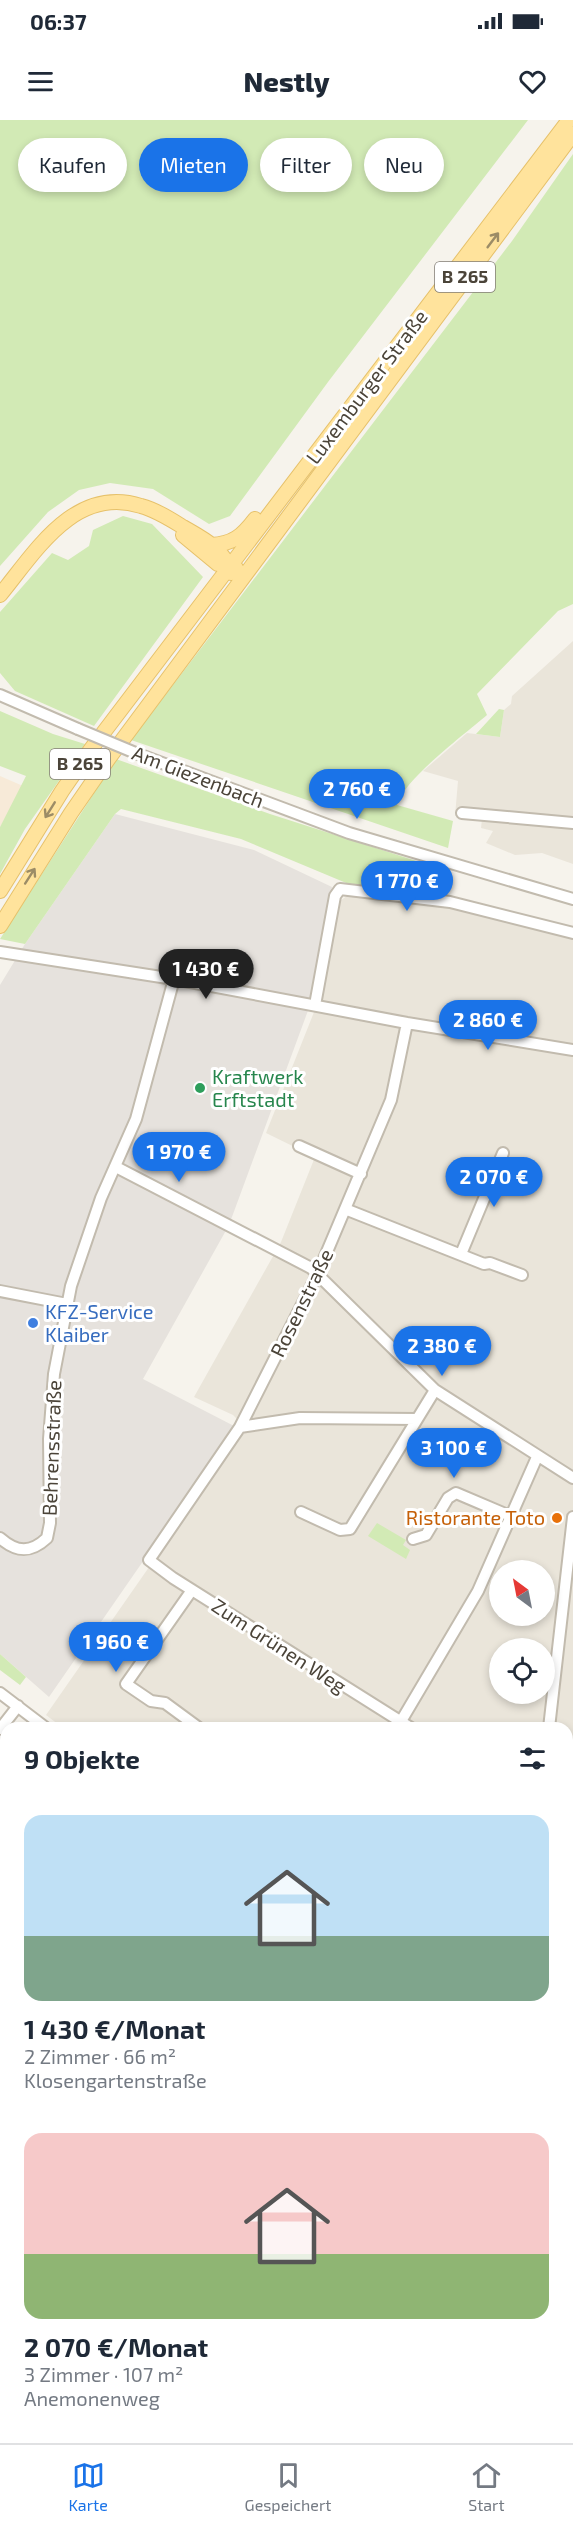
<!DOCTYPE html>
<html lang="de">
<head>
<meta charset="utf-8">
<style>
	:root { --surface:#fff; --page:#f2f2f3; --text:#1f2937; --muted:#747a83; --line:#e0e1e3; --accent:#1a73e8 }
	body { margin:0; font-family:"Exo 2",sans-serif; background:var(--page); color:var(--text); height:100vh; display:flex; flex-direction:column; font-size:22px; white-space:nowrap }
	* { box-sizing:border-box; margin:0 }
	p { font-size:20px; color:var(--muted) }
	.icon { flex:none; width:33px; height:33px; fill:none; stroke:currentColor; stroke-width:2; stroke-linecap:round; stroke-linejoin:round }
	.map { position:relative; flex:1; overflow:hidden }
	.side { position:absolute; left:0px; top:1602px; width:573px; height:722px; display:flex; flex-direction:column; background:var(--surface); border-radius:18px 18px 0 0; box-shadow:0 3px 9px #0003 }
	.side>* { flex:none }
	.guide { position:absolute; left:18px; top:18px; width:537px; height:54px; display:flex; gap:12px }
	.needle { width:39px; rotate:328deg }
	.controls { position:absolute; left:489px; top:1440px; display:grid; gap:12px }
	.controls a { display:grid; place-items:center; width:66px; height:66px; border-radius:50%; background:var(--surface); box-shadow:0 3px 9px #0003; font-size:30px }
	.price { position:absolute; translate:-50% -51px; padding:0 14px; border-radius:21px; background:var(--accent); color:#fff; font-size:20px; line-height:39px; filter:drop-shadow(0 2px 3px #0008) }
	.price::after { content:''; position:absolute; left:50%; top:36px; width:18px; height:14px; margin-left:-9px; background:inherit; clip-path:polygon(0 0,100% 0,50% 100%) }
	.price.active { background:#222; color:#fff }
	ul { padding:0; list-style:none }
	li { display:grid; align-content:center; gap:12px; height:318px; padding:0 24px }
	li span { display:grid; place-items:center; height:186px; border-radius:18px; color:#555 }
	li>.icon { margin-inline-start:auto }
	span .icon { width:108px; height:108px; fill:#fffc; stroke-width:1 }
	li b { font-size:26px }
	h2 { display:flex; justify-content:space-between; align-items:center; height:72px; padding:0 24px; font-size:26px }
	.pill { padding:0 21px; border-radius:27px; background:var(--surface); box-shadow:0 3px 9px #0003; font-size:21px; line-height:54px }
	.pill.active { background:var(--accent); color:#fff }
	.status { display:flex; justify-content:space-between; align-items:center; height:42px; padding:0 30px; background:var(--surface); direction:ltr }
	.status svg { height:16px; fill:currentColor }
	header { display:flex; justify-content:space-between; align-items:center; height:78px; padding:0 24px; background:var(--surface); font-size:27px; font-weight:800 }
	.tabs { display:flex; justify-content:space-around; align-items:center; height:84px; border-top:2px solid var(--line); background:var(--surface); font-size:16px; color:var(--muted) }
	.tabs a { display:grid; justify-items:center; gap:3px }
	.tabs .active { color:var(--accent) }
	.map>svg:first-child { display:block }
	.residential { fill:#eae5da; fill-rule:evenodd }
	.commercial { fill:#f7ead8 }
	.industrial { fill:#e6e2dd }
	.green { fill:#d2eab5 }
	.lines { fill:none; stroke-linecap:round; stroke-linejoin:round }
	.stream { stroke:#a9d4f2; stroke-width:3 }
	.minor-casing { stroke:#c2bbae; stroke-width:14 }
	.major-casing { stroke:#e6c16a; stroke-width:16 }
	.minor { stroke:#fff; stroke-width:10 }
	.major { stroke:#ffe39c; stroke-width:14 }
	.minor-bridge-casing { stroke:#c2bbae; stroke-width:14; stroke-linecap:butt }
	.minor-bridge { stroke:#fff; stroke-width:10 }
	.oneway { stroke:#9c8c66 }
	.leisure-dot { fill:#2e9e5b; stroke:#fff; stroke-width:2 }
	.shop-dot { fill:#3f7fe0; stroke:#fff; stroke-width:2 }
	.food-dot { fill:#e8710a; stroke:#fff; stroke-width:2 }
	.labels { text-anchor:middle; stroke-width:6; stroke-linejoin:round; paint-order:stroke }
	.shield { fill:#fff; stroke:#817c74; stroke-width:1.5 }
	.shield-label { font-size:18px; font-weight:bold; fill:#4b4439 }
	.street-label { font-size:20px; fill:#4b4439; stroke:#fff }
	.leisure-label { font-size:20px; fill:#27864d; stroke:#fff; text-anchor:start }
	.shop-label { font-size:20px; fill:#366cbe; stroke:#fff; text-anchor:start }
	.food-label { font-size:20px; fill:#c56008; stroke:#fff; text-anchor:end }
</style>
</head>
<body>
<div class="status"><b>06:37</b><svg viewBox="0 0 49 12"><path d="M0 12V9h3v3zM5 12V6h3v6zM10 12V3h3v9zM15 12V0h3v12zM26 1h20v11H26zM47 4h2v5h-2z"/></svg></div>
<header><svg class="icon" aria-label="menu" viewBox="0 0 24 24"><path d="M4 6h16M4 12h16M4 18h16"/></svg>Nestly<svg class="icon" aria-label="heart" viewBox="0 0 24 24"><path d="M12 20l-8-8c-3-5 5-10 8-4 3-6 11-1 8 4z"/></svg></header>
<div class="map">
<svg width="573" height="2323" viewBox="0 0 573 2323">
	<rect width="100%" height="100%" fill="#f6f3ec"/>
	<path class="residential" d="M573,521V744L542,733L515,735L486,723L493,711L481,708L482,699L455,696L458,661L423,651L467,613L500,617L504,590L511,584L512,576Z
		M389,775L573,811V2017L567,2035V1608H63L46,1595L248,1305H243L233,1295L194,1277L281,1122L315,1037L266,1013L320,877L337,783L347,776ZM500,1450H544V1496H500ZM500,1528H544V1574H500Z
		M567,2064L573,2069V2323H218L207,2319L567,2318Z"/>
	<path class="commercial" d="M0,656L23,666L0,707Z"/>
	<path class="industrial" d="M115,694L254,730L332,767L313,877L229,1105L143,1259L236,1307L49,1577L0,1534V865L25,824Z"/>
	<path class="green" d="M0,0H528L328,262L230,396L209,404L153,369L110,363L79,370L48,392L0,446Z
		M573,34V484L558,491L477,574L487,595C464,615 405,658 397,685L453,701L448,728L131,620L512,121Z
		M123,396L152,404L203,457L94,606L15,571L0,553V492L52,433L68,440L89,426L93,410Z
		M499,589L504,590L500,617L476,614Z
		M0,591L53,614L85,624L25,709L0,754V707L26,656L0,646Z
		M116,639L270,694L432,746L425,772L351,765L241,719L121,689L115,694L25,824L0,819Z
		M377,1403L406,1420L403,1425L410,1430L406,1439L368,1416Z
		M0,1534L26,1557L20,1565L0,1550Z
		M6,1654V2103L0,2094V1661Z
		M573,2017V2069L567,2064V2035Z
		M0,2175L6,2184V2249L0,2246Z
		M141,2318H207L218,2323H144Z"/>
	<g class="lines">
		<path class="stream" d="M0,2241L6,2243
			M195,2318L208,2323"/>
		<defs>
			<path id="minor" d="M0,575L78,609
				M138,634L349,713L573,779
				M462,693L573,703
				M0,832L174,859L407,903L573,930
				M315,885L335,776L340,769L450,782L573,813
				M407,903L391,980L318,1153L240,1307L149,1440L173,1458L411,1608
				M299,1026L361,1054
				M116,1047L311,1148L435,1270L573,1358
				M345,1089L484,1144L490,1143L522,1155
				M461,1134L503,1033
				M0,1171L67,1184
				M240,1307L300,1298L417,1299
				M301,1392L340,1410L350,1409L435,1270
				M0,1418C17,1433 31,1433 47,1418L50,1403L49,1319L54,1254L71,1166L101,1078L136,999L174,859
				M413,1419L426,1415L448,1378L456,1373L510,1396
				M192,1470L126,1564L151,1581L165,1583L199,1608
				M0,1573L46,1608
				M397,1608L478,1471L537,1337
				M549,1608L573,1397
				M0,1609L18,1586
				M567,1644L573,1645
				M567,1845H571L567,1857
				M567,2079L573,2083
				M271,2323L273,2318
				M428,2323L430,2318"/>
			<path id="major" d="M183,415L218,444L236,448
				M211,425C233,424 242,416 255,399
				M0,475C36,431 75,365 141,386C156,390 170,399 183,407C202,418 225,429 231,453
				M0,771L62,671L91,629L569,0
				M0,806L71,693L109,638L573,14
				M0,2110L6,2119
				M0,2139L6,2149
				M0,2158L6,2168
				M99,2318L103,2323
				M112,2318L115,2323
				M131,2318L135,2323"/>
		</defs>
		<use href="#minor" class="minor-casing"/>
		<use href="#major" class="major-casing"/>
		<use href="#minor" class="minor"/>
		<use href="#major" class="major"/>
		<defs>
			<path id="minor-bridge" d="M78,609L138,634"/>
		</defs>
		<use href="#minor-bridge" class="minor-bridge-casing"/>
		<use href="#minor-bridge" class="minor-bridge"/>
	</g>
	<defs><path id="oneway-shaft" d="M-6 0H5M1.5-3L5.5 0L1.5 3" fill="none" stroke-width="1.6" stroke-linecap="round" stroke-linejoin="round" transform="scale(1.5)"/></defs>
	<g class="oneway">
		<use href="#oneway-shaft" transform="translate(493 120) rotate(-53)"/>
		<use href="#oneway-shaft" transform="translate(50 690) rotate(122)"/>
		<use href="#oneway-shaft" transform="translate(30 756) rotate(-57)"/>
	</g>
	<circle class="leisure-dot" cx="200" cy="968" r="6"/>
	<circle class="shop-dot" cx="33" cy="1203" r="6"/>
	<circle class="food-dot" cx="557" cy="1398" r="6"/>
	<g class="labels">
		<g class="shield">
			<rect x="435" y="142" width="60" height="30" rx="4.5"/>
			<rect x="50" y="629" width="60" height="30" rx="4.5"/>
		</g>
		<g class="shield-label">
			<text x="465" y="163">B 265</text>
			<text x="80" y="650">B 265</text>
		</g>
		<g class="street-label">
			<text transform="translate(367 267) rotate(-53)" y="7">Luxemburger Straße</text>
			<text transform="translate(198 657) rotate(21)" y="7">Am Giezenbach</text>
			<text transform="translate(302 1183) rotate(-64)" y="7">Rosenstraße</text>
			<text transform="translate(52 1328) rotate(-88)" y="7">Behrensstraße</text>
			<text transform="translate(279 1526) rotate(33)" y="7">Zum Grünen Weg</text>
		</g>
		<g class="leisure-label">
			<text x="212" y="964">Kraftwerk<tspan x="212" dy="23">Erftstadt</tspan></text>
		</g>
		<g class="shop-label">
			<text x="45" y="1199">KFZ-Service<tspan x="45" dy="23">Klaiber</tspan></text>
		</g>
		<g class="food-label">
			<text x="545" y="1405">Ristorante Toto</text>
		</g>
	</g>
</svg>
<div class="controls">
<a><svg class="needle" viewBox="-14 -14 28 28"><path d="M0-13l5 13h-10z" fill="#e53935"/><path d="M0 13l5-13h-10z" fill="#747a83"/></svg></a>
<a><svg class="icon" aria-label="locate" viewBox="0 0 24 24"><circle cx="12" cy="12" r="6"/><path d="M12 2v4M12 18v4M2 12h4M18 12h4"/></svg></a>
</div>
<b class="price" style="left:357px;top:700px">2 760 €</b>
<b class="price" style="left:407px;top:792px">1 770 €</b>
<b class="price active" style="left:206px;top:880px">1 430 €</b>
<b class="price" style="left:488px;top:931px">2 860 €</b>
<b class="price" style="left:179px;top:1063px">1 970 €</b>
<b class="price" style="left:494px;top:1088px">2 070 €</b>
<b class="price" style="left:442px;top:1257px">2 380 €</b>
<b class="price" style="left:454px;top:1359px">3 100 €</b>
<b class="price" style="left:116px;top:1553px">1 960 €</b>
<div class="guide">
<a class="pill">Kaufen</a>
<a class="pill active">Mieten</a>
<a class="pill">Filter</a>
<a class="pill">Neu</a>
</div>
<section class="side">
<h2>9 Objekte<svg class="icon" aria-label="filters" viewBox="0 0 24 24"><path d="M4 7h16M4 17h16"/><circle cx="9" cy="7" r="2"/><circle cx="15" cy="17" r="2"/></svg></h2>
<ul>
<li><span style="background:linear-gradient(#bfe0f5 65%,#7fa58c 0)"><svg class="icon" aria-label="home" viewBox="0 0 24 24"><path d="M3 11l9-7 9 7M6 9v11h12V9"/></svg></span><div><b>1 430 €/Monat</b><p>2 Zimmer · 66 m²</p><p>Klosengartenstraße</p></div></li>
<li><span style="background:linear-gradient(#f6c9c9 65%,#8fb573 0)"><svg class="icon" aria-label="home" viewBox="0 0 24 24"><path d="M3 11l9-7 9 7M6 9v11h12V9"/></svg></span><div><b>2 070 €/Monat</b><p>3 Zimmer · 107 m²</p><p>Anemonenweg</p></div></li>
</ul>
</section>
</div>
<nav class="tabs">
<a class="active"><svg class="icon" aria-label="map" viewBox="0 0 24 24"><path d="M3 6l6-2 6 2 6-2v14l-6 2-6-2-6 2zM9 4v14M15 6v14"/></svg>Karte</a>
<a><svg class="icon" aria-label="saved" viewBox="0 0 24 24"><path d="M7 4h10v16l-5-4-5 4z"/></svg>Gespeichert</a>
<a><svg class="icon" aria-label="home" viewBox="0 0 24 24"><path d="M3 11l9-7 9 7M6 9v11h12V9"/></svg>Start</a>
</nav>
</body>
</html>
